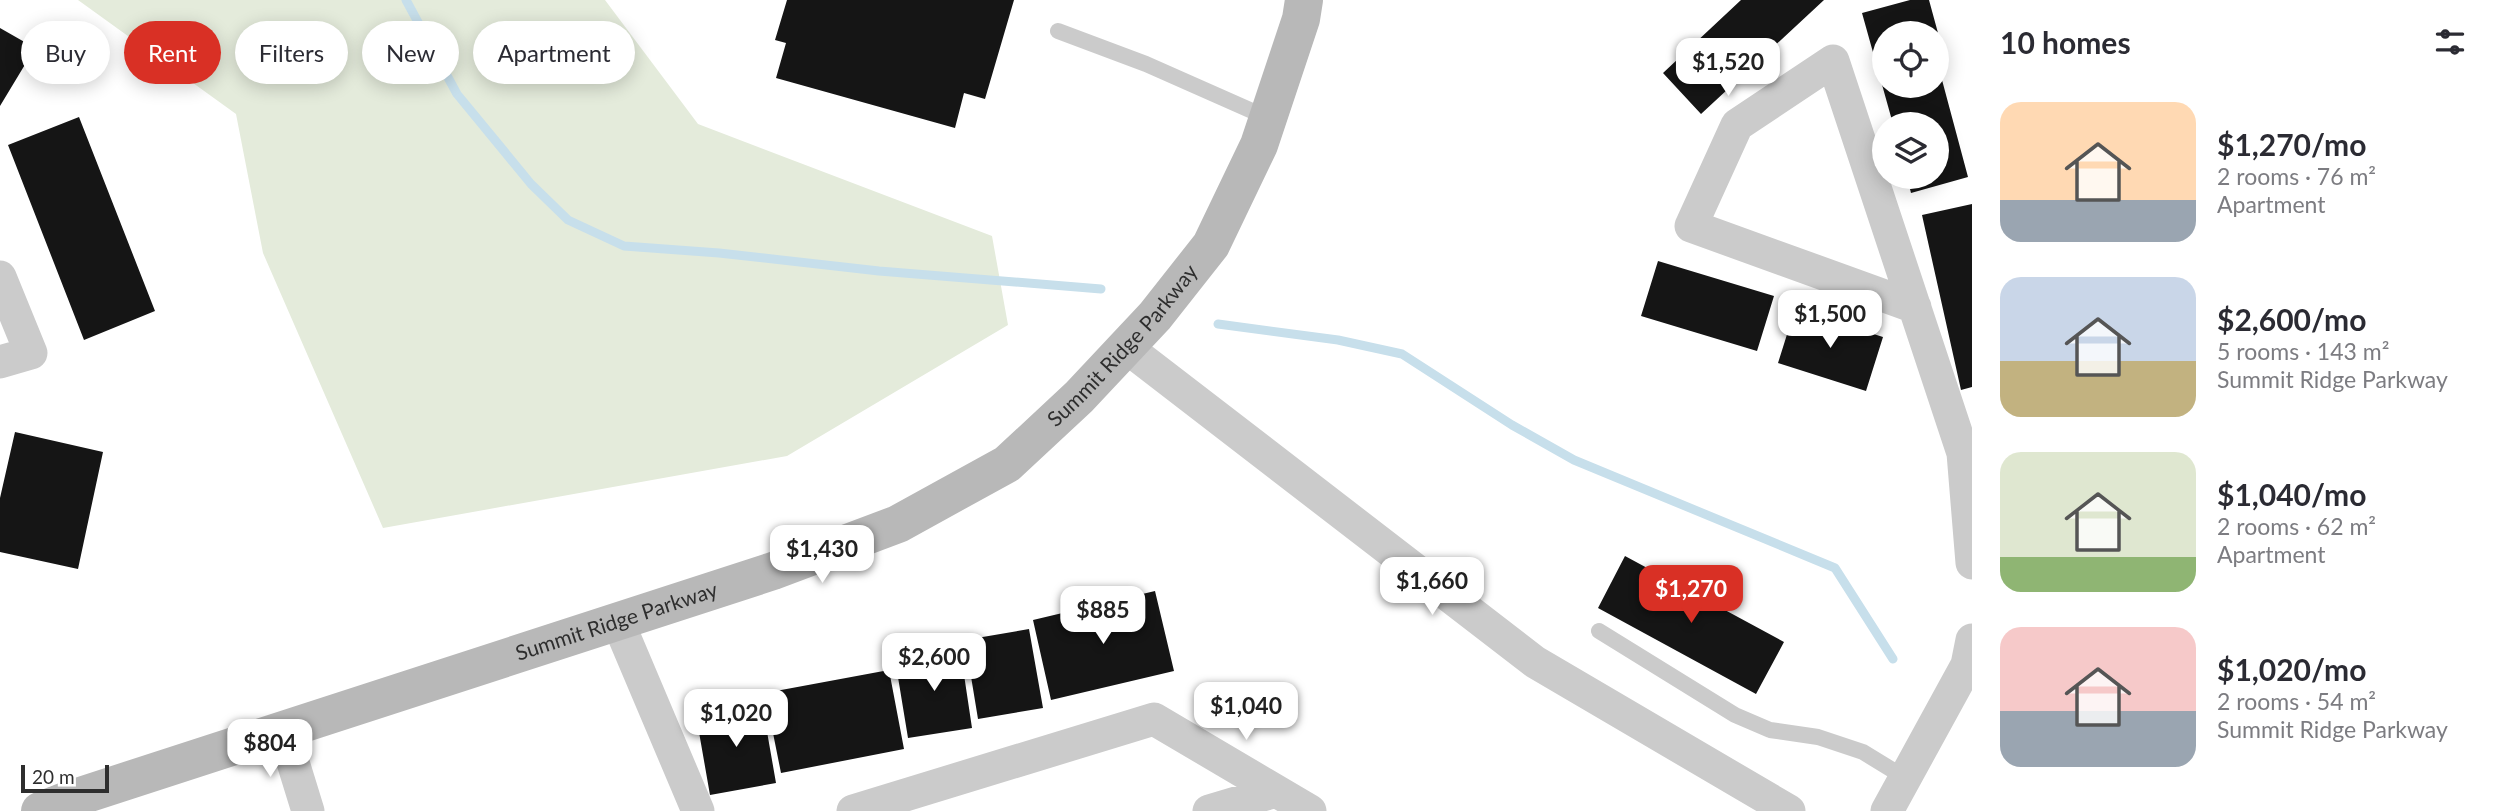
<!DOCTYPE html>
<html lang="en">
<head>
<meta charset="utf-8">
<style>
	:root { --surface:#fff; --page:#f7f7f7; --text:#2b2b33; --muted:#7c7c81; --accent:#d93025 }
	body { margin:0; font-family:Lato,sans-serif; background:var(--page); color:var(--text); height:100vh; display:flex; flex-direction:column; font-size:26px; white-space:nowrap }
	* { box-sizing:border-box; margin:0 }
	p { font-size:23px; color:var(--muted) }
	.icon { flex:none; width:38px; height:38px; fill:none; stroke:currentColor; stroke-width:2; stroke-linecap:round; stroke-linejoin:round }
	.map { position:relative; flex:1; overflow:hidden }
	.details { display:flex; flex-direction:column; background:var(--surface); width:525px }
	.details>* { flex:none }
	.top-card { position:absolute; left:21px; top:21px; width:665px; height:63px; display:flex; gap:14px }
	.controls { position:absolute; left:1872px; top:21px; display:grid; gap:14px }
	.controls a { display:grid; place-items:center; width:77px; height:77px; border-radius:50%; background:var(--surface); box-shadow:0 4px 18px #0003; font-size:35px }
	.scale { position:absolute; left:21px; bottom:18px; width:88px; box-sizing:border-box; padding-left:7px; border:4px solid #2e2e2e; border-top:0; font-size:19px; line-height:24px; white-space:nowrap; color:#2e2e2e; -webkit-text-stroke:5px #fff; paint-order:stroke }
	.price { position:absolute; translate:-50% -60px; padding:0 16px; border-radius:14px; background:#fff; color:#222; font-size:23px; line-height:46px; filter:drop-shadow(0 2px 4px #0008) }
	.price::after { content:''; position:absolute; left:50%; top:42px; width:21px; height:16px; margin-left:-10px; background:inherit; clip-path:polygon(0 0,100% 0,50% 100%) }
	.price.selected { background:var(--accent); color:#fff }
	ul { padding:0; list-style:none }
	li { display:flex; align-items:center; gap:21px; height:175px; padding:0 28px }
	li span { display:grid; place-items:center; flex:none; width:196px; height:140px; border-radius:21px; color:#555 }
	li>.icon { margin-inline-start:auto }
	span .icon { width:84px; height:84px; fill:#fffc; stroke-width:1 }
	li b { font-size:30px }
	h2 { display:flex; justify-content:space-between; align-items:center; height:84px; padding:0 28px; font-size:30px }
	.tag { padding:0 24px; border-radius:32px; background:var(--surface); box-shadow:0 4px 18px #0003; font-size:24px; line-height:63px }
	.tag.selected { background:var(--accent); color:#fff }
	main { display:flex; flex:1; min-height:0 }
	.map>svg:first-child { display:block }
	.green { fill:#e4ebdb }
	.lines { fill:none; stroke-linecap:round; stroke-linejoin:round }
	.stream { stroke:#c7dfeb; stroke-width:9 }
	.building { fill:#151515 }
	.lane { stroke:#cbcbcb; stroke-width:16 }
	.street { stroke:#cbcbcb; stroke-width:33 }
	.secondary { stroke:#b8b8b8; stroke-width:38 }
	.labels { text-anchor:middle; stroke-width:7; stroke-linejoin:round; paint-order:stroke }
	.street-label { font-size:21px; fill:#2e2e2e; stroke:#fff }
</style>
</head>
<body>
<main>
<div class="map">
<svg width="1972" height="811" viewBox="0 0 1972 811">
	<rect width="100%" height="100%" fill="#fff"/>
	<path class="green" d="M78,0H605L698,124L992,236L1008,325L787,456L383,528L263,253L236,114Z"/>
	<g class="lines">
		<path class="stream" d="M406,0L457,94L531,184L568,220L624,246L719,253L879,271L1101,289
			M1218,324L1338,340L1402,354L1512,425L1574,460L1835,568L1893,659"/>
	</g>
	<path class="building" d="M787,0H1014L985,99L964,93L955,128L776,78L786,43L775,40Z
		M1741,0H1824L1701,114L1663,73Z
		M1910,0H1929L1938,33H1885V86H1937L1938,65L1968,177L1911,193L1907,177H1937V124H1893L1862,13Z
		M0,28L35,48L0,106Z
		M79,117L155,311L84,340L8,145Z
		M1972,204V387L1961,390L1922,215Z
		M1658,261L1774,296L1757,351L1641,316Z
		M1795,309L1883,337L1866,391L1778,363Z
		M15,432L103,452L78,569L0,552V498Z
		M1625,556L1784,642L1756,694L1598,608Z
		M1155,591L1174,671L1051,700L1033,620Z
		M1029,629L1043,708L978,719L965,640Z
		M960,648L972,728L908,738L895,659Z
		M889,670L904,749L781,773L765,693Z
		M762,703L776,783L710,795L696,715Z"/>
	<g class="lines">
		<path class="lane" d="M1058,31L1146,64L1268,118
			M1599,631L1735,715L1770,730L1818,737L1863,752L1907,779"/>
		<path class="street" d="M0,277L31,353L0,362
			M1915,307L1691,226L1737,125L1833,61L1963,453L1972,563
			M1126,347L1535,662L1789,811
			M618,622L698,811
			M283,730L308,811
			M853,811L1154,719L1310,811
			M1209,811L1276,791
			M1887,811L1967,665L1972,640"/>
		<path class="secondary" id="s1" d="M40,811L68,800L773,571L898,524L1007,464L1079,397L1155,316L1211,245L1259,145L1301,19L1304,0"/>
	</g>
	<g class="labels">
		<g class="street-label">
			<text dy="7" stroke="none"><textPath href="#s1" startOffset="1195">Summit Ridge Parkway</textPath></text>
			<text dy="7" stroke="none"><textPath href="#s1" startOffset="607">Summit Ridge Parkway</textPath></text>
		</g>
	</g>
</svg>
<div class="controls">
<a><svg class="icon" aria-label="locate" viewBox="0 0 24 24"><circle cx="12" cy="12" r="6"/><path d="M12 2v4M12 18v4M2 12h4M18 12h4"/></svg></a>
<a><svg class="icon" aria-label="layers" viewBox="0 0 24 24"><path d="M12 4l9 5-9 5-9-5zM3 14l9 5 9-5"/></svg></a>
</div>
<div class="scale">20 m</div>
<b class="price" style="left:1728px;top:98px">$1,520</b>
<b class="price" style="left:1830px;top:350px">$1,500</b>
<b class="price" style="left:822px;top:585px">$1,430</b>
<b class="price" style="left:1432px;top:617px">$1,660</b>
<b class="price selected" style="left:1691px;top:625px">$1,270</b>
<b class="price" style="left:1103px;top:646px">$885</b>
<b class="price" style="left:934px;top:693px">$2,600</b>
<b class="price" style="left:1246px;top:742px">$1,040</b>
<b class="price" style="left:736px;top:749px">$1,020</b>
<b class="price" style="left:270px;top:779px">$804</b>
<div class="top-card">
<a class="tag">Buy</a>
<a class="tag selected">Rent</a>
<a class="tag">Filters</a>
<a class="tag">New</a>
<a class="tag">Apartment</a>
</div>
</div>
<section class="details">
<h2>10 homes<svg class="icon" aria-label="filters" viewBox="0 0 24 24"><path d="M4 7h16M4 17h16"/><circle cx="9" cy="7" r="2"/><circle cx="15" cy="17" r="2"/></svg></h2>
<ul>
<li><span style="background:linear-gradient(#ffd9b3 70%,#9aa5b1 0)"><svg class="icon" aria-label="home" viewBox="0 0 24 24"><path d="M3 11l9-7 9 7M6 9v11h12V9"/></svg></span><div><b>$1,270/mo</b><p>2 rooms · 76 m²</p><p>Apartment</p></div></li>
<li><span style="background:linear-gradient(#c9d6e8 60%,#c2b280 0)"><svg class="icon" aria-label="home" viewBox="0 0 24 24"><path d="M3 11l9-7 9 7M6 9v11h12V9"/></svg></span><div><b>$2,600/mo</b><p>5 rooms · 143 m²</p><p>Summit Ridge Parkway</p></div></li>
<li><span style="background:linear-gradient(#dfe7d0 75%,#8fb573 0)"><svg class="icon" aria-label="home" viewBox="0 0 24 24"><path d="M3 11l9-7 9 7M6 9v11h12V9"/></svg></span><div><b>$1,040/mo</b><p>2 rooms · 62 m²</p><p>Apartment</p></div></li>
<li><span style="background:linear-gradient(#f6c9c9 60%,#9aa5b1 0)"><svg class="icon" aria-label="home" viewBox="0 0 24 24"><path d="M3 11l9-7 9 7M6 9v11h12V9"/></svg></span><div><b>$1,020/mo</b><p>2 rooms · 54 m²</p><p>Summit Ridge Parkway</p></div></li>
</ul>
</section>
</main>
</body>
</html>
